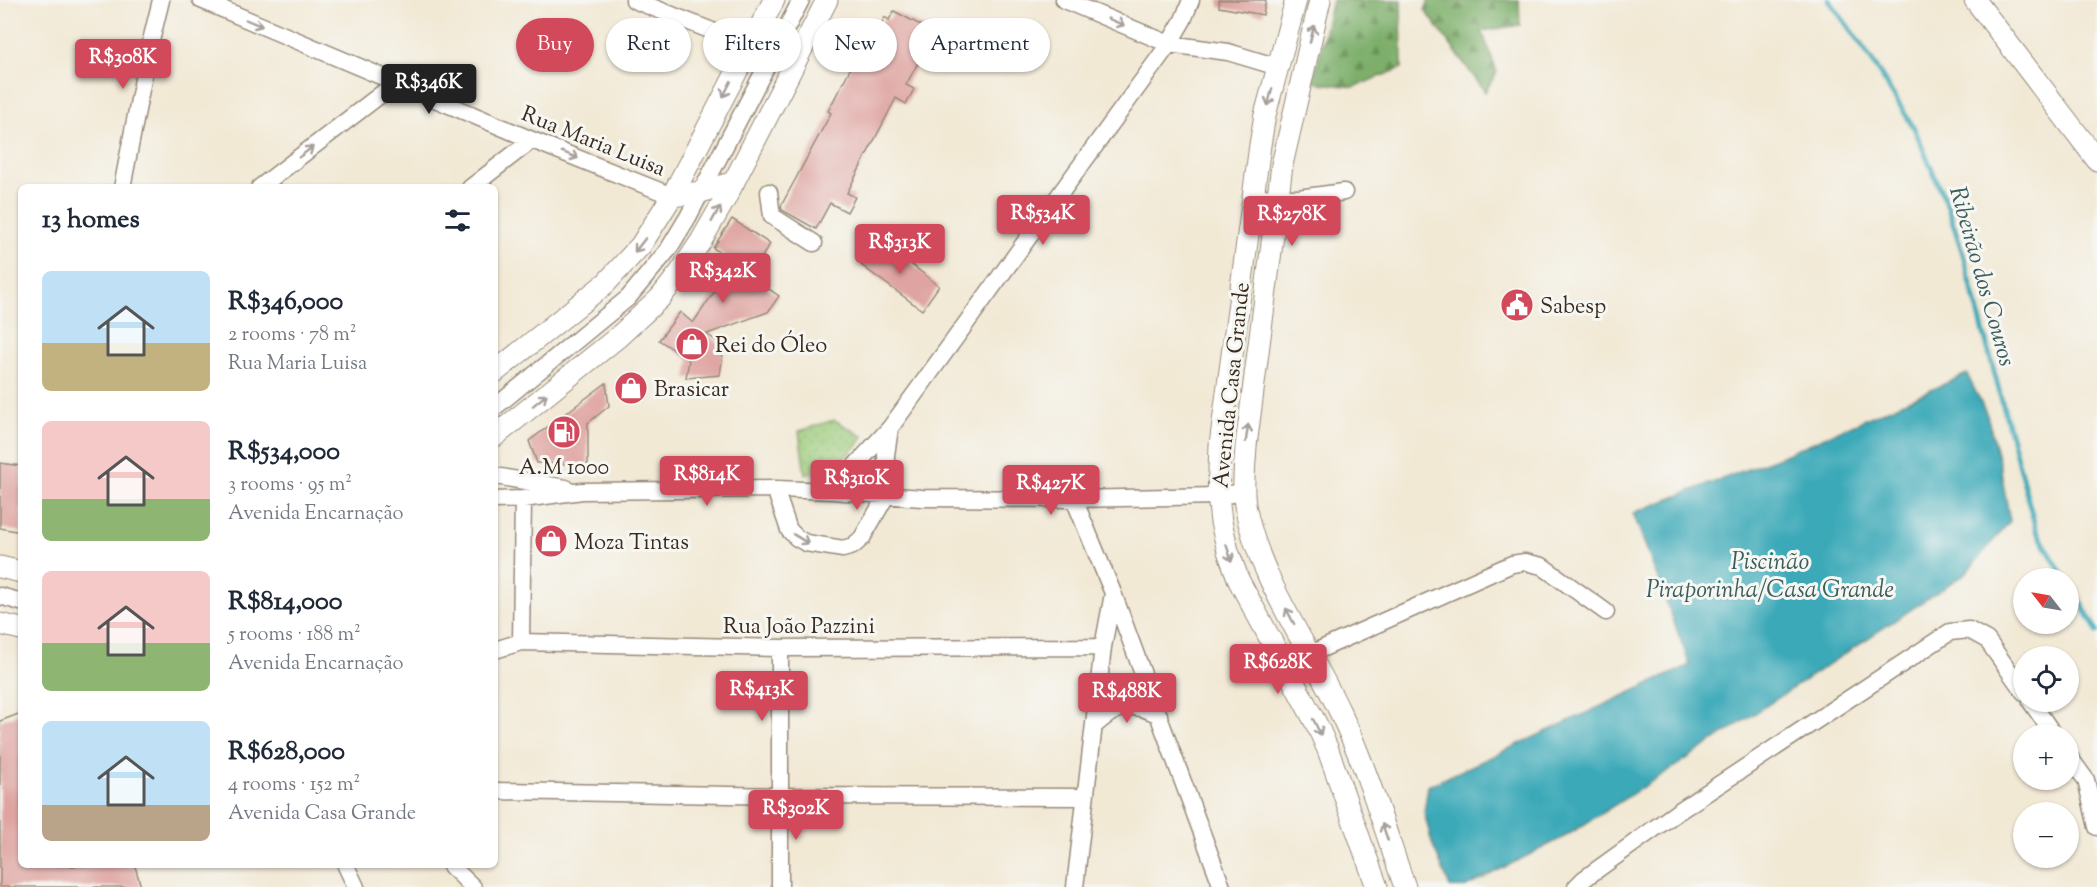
<!DOCTYPE html>
<html lang="en">
<head>
<meta charset="utf-8">
<style>
	:root { --surface:#fff; --page:#f2f2f3; --text:#1f2937; --muted:#747a83; --accent:#d1495b }
	body { margin:0; font-family:"Sorts Mill Goudy",serif; background:var(--page); color:var(--text); height:100vh; display:flex; flex-direction:column; font-size:22px; white-space:nowrap }
	* { box-sizing:border-box; margin:0 }
	p { font-size:20px; color:var(--muted) }
	.icon { flex:none; width:33px; height:33px; fill:none; stroke:currentColor; stroke-width:2; stroke-linecap:round; stroke-linejoin:round }
	.map { position:relative; flex:1; overflow:hidden }
	.side { position:absolute; left:18px; top:184px; width:480px; height:684px; display:flex; flex-direction:column; background:var(--surface); border-radius:9px; box-shadow:0 2px 4px #0004 }
	.side>* { flex:none }
	.top-card { position:absolute; left:516px; top:18px; width:570px; height:54px; display:flex; gap:12px }
	.needle { width:39px; rotate:301deg }
	.buttons { position:absolute; left:2013px; top:568px; display:grid; gap:12px }
	.buttons a { display:grid; place-items:center; width:66px; height:66px; border-radius:50%; background:var(--surface); box-shadow:0 2px 4px #0004; font-size:30px }
	.price { position:absolute; translate:-50% -51px; padding:0 14px; border-radius:6px; background:var(--accent); color:#fff; font-size:20px; line-height:39px; filter:drop-shadow(0 2px 3px #0008) }
	.price::after { content:''; position:absolute; left:50%; top:36px; width:18px; height:14px; margin-left:-9px; background:inherit; clip-path:polygon(0 0,100% 0,50% 100%) }
	.price.active { background:#222; color:#fff }
	ul { padding:0; list-style:none }
	li { display:flex; align-items:center; gap:18px; height:150px; padding:0 24px }
	li span { display:grid; place-items:center; flex:none; width:168px; height:120px; border-radius:9px; color:#555 }
	li>.icon { margin-inline-start:auto }
	span .icon { width:72px; height:72px; fill:#fffc; stroke-width:1 }
	li b { font-size:26px }
	h2 { display:flex; justify-content:space-between; align-items:center; height:72px; padding:0 24px; font-size:26px }
	.pill { padding:0 21px; border-radius:27px; background:var(--surface); box-shadow:0 2px 4px #0004; font-size:21px; line-height:54px }
	.pill.active { background:var(--accent); color:#fff }
	.map>svg:first-child { display:block }
	.forest { fill:url(#forest-firs); stroke:#5c6c44; stroke-width:1.5 }
	.park { fill:url(#park-dots); stroke:#6c7a4c; stroke-width:1.5 }
	.water { fill:#3aa9b8; stroke:#3a6a6b; stroke-width:1.5 }
	.lines { fill:none; stroke-linecap:round; stroke-linejoin:round }
	.stream { stroke:#3aa9b8; stroke-width:5 }
	.building { fill:#dfa4a1 }
	.minor-casing { stroke:#968a7a; stroke-width:19 }
	.major-casing { stroke:#968a7a; stroke-width:23 }
	.minor { stroke:#fff; stroke-width:16 }
	.major { stroke:#fff; stroke-width:21 }
	.oneway { stroke:#a79f9a }
	.labels { text-anchor:middle; stroke-width:6; stroke-linejoin:round; paint-order:stroke }
	.street-label { font-size:22px; fill:#3b2a1e; stroke:#f6f6f2 }
	.poi-label { font-size:22px; fill:#3b2a1e; stroke:#f6f6f2; text-anchor:start }
	.water-label { font-size:24px; font-style:italic; fill:#3b5d5c; stroke:#f6f6f2 }
</style>
</head>
<body>
<div class="map">
<svg width="2097" height="887" viewBox="0 0 2097 887">
	<defs>
		<pattern id="forest-firs" width="22" height="20" patternUnits="userSpaceOnUse" patternTransform="scale(1.5)"><rect width="22" height="20" fill="#7daf6a"/><path d="M5 1l3.5 6h-7zM16 11l3.5 6h-7z" fill="#688f57"/></pattern>
		<pattern id="park-dots" width="8" height="8" patternUnits="userSpaceOnUse" patternTransform="scale(1.5)"><rect width="8" height="8" fill="#9ccb7a"/><path d="M2 2h.1M6 6h.1" fill="none" stroke="#87ae69" stroke-width="1.8" stroke-linecap="round"/></pattern>
	</defs>
	<rect width="100%" height="100%" fill="#f6f6f2"/>
	<filter id="ink" filterUnits="userSpaceOnUse"><feTurbulence type="fractalNoise" baseFrequency=".0167" numOctaves="2"/><feDisplacementMap in="SourceGraphic" scale="12" xChannelSelector="R" yChannelSelector="G"/><feConvolveMatrix kernelMatrix="1 2 1 2 8 2 1 2 1" color-interpolation-filters="sRGB"/></filter>
	<filter id="wash" filterUnits="userSpaceOnUse"><feTurbulence type="fractalNoise" baseFrequency=".008" numOctaves="4" result="noise"/><feDisplacementMap in="SourceGraphic" scale="24" xChannelSelector="R" yChannelSelector="G"/><feGaussianBlur stdDeviation="1.35" result="paint"/><feColorMatrix in="noise" values="0 0 0 0 0 0 0 0 0 0 0 0 0 0 0 0 0 1.4 0 .05"/><feComposite in="paint" operator="in"/></filter>
	<g filter="url(#wash)">
		<rect width="100%" height="100%" fill="#f2e9d5"/>
		<path class="forest" d="M1332,0H1401L1402,68L1354,87L1313,82Z
			M1429,0H1519L1520,25L1482,31L1497,72L1485,92L1425,10Z"/>
		<path class="park" d="M834,420L863,436L858,445L827,473L805,474L799,431Z"/>
		<path class="water" d="M1967,374L1987,415L2000,466L2010,521L1966,573L1676,766L1566,836L1466,887H1450L1432,843L1424,812L1428,786L1690,665L1633,513L1782,456Z"/>
		<g class="lines">
			<path class="stream" d="M1829,0L1867,53L1915,130L1947,205L1963,254L2036,530L2065,579
				M2068,584L2083,606L2097,632"/>
		</g>
		<g id="blocks">
			<path class="building" d="M1219,0H1266L1263,15L1219,7Z
				M894,11L928,29L914,56L920,59L906,85L914,89L906,104L896,98L847,193L855,197L847,212L830,203L816,229L782,210L781,206L831,113L828,111L857,56L862,59L885,17L889,20Z
				M732,219L770,244L750,276L779,296L768,312L707,334L724,347L720,375L686,378L689,360L659,340L680,312L693,323L735,262L713,248Z
				M880,240L939,286L922,310L861,265Z
				M606,383L609,406L588,423V465L537,463L529,441Z
				M0,463L21,466V532L0,528Z
				M21,713V866H135L141,887H0V721Z"/>
		</g>
	</g>
	<g filter="url(#ink)">
		<use href="#blocks" fill-opacity="0" stroke="#968a7a" stroke-width="1.5"/>
		<g class="lines">
			<defs>
				<path id="minor" d="M201,0L532,140L672,196
					M634,0L750,46
					M1064,0L1169,44L1228,52L1278,67
					M122,188L148,53L161,0
					M259,188L397,82
					M470,188L532,140
					M769,192L772,216L814,243
					M1253,197L1298,198L1344,192
					M495,407L628,298L668,250L688,217L801,0
					M495,476L566,488
					M775,489L789,530L797,538L806,543L843,549L853,546L862,538L886,496V455L890,428
					M832,491L890,428L1169,44L1183,20L1191,0
					M1074,499L1113,593L1222,887
					M495,500L523,499L582,491L775,489L832,491L922,498L1074,499L1218,496L1244,492
					M0,596L21,602
					M521,642L523,499
					M495,650L521,642L780,648L1103,647
					M1310,654L1512,564L1525,562L1542,566L1606,612
					M2031,702L2054,735
					M1094,726C1117,705 1130,701 1159,715
					M2068,755L2086,780L2097,827
					M495,791L779,796L1084,797
					M346,866L356,887
					M451,866L473,887
					M780,887V648
					M1075,887L1103,647L1113,594
					M1576,887L1584,879L1676,813L1950,632L1969,630L1987,640L2024,692"/>
				<path id="major" d="M1296,0L1265,115L1260,145L1220,445L1218,496L1221,522L1228,551L1239,581L1318,727L1328,750L1377,887
					M1320,0L1282,165L1246,446C1245,465 1242,486 1245,505C1259,580 1308,644 1340,712C1367,768 1384,828 1405,887
					M1975,0L2097,160
					M672,196L701,192L734,182
					M495,372L606,283L641,245L672,196L774,0
					M495,436L618,337L660,298L679,274L701,241L724,201L827,0
					M0,567L21,572
					M0,624L21,629"/>
			</defs>
			<use href="#minor" class="minor-casing"/>
			<use href="#major" class="major-casing"/>
			<use href="#minor" class="minor"/>
			<use href="#major" class="major"/>
		</g>
		<defs><path id="oneway-shaft" d="M-6 0H5M1.5-3L5.5 0L1.5 3" fill="none" stroke-width="1.6" stroke-linecap="round" stroke-linejoin="round" transform="scale(1.5)"/></defs>
		<g class="oneway">
			<use href="#oneway-shaft" transform="translate(1116 22) rotate(23)"/>
			<use href="#oneway-shaft" transform="translate(254 23) rotate(23)"/>
			<use href="#oneway-shaft" transform="translate(1312 34) rotate(-76)"/>
			<use href="#oneway-shaft" transform="translate(727 89) rotate(117)"/>
			<use href="#oneway-shaft" transform="translate(1270 97) rotate(105)"/>
			<use href="#oneway-shaft" transform="translate(306 152) rotate(-37)"/>
			<use href="#oneway-shaft" transform="translate(570 155) rotate(22)"/>
			<use href="#oneway-shaft" transform="translate(716 214) rotate(-61)"/>
			<use href="#oneway-shaft" transform="translate(640 245) rotate(128)"/>
			<use href="#oneway-shaft" transform="translate(540 400) rotate(-39)"/>
			<use href="#oneway-shaft" transform="translate(1247 433) rotate(-82)"/>
			<use href="#oneway-shaft" transform="translate(801 539) rotate(31)"/>
			<use href="#oneway-shaft" transform="translate(1229 553) rotate(72)"/>
			<use href="#oneway-shaft" transform="translate(1290 616) rotate(-118)"/>
			<use href="#oneway-shaft" transform="translate(1317 727) rotate(64)"/>
			<use href="#oneway-shaft" transform="translate(1385 832) rotate(-109)"/>
		</g>
	</g>
	<defs>
		<symbol id="civic-disc" viewBox="-11 -11 22 22"><circle r="9.5" fill="#d1495b" stroke="#f6f6f2"/><path d="M-.6-6.5H3V-4.5H.6V-3L4-1V1h2V6H-6V1h2V-1L-.6-3ZM-1.2 2.5V6h2.4V2.5Z" fill="#fff"/></symbol>
		<symbol id="shop-disc" viewBox="-11 -11 22 22"><circle r="9.5" fill="#d1495b" stroke="#f6f6f2"/><path d="M-5-2.5h2.3a2.7 3.5 0 0 1 5.4 0H5L5.5 6h-11ZM-1.5-2.5h3a1.5 2.3 0 0 0-3 0Z" fill="#fff"/></symbol>
		<symbol id="fuel-disc" viewBox="-11 -11 22 22"><circle r="9.5" fill="#d1495b" stroke="#f6f6f2"/><path d="M-5.5-6h7V0h2V4h1.3V-2.5L3-4.5l.8-.8L6-3V5H2.5V1h-1V6h-7ZM-4.2-4.7v3.2H.2V-4.7Z" fill="#fff"/></symbol>
	</defs>
	<g fill-rule="evenodd">
		<use href="#civic-disc" x="1498" y="286" width="38" height="38"/>
		<use href="#shop-disc" x="673" y="325" width="38" height="38"/>
		<use href="#shop-disc" x="612" y="369" width="38" height="38"/>
		<use href="#fuel-disc" x="545" y="413" width="38" height="38"/>
		<use href="#shop-disc" x="532" y="522" width="38" height="38"/>
	</g>
	<g class="labels">
		<g class="street-label">
			<text transform="translate(594 140) rotate(22)" y="8">Rua Maria Luisa</text>
			<text transform="translate(1230 385) rotate(-84)" y="8">Avenida Casa Grande</text>
			<text x="799" y="633">Rua João Pazzini</text>
		</g>
		<g class="poi-label">
			<text x="1540" y="313">Sabesp</text>
			<text x="715" y="352">Rei do Óleo</text>
			<text x="654" y="396">Brasicar</text>
			<text x="564" y="474" text-anchor="middle">A.M 1000</text>
			<text x="574" y="549">Moza Tintas</text>
		</g>
		<g class="water-label">
			<text transform="translate(1983 276) rotate(74)" y="8">Ribeirão dos Couros</text>
			<text x="1770" y="569">Piscinão<tspan x="1770" dy="28">Piraporinha/Casa Grande</tspan></text>
		</g>
	</g>
</svg>
<div class="buttons">
<a><svg class="needle" viewBox="-14 -14 28 28"><path d="M0-13l5 13h-10z" fill="#e53935"/><path d="M0 13l5-13h-10z" fill="#747a83"/></svg></a>
<a><svg class="icon" aria-label="locate" viewBox="0 0 24 24"><circle cx="12" cy="12" r="6"/><path d="M12 2v4M12 18v4M2 12h4M18 12h4"/></svg></a>
<a>+</a>
<a>−</a>
</div>
<b class="price" style="left:123px;top:90px">R$308K</b>
<b class="price active" style="left:429px;top:115px">R$346K</b>
<b class="price" style="left:1043px;top:246px">R$534K</b>
<b class="price" style="left:1292px;top:247px">R$278K</b>
<b class="price" style="left:900px;top:275px">R$313K</b>
<b class="price" style="left:723px;top:304px">R$342K</b>
<b class="price" style="left:707px;top:507px">R$814K</b>
<b class="price" style="left:857px;top:511px">R$310K</b>
<b class="price" style="left:1051px;top:516px">R$427K</b>
<b class="price" style="left:1278px;top:695px">R$628K</b>
<b class="price" style="left:762px;top:722px">R$413K</b>
<b class="price" style="left:1127px;top:724px">R$488K</b>
<b class="price" style="left:796px;top:841px">R$302K</b>
<div class="top-card">
<a class="pill active">Buy</a>
<a class="pill">Rent</a>
<a class="pill">Filters</a>
<a class="pill">New</a>
<a class="pill">Apartment</a>
</div>
<section class="side">
<h2>13 homes<svg class="icon" aria-label="filters" viewBox="0 0 24 24"><path d="M4 7h16M4 17h16"/><circle cx="9" cy="7" r="2"/><circle cx="15" cy="17" r="2"/></svg></h2>
<ul>
<li><span style="background:linear-gradient(#bfe0f5 60%,#c2b280 0)"><svg class="icon" aria-label="home" viewBox="0 0 24 24"><path d="M3 11l9-7 9 7M6 9v11h12V9"/></svg></span><div><b>R$346,000</b><p>2 rooms · 78 m²</p><p>Rua Maria Luisa</p></div></li>
<li><span style="background:linear-gradient(#f6c9c9 65%,#8fb573 0)"><svg class="icon" aria-label="home" viewBox="0 0 24 24"><path d="M3 11l9-7 9 7M6 9v11h12V9"/></svg></span><div><b>R$534,000</b><p>3 rooms · 95 m²</p><p>Avenida Encarnação</p></div></li>
<li><span style="background:linear-gradient(#f6c9c9 60%,#8fb573 0)"><svg class="icon" aria-label="home" viewBox="0 0 24 24"><path d="M3 11l9-7 9 7M6 9v11h12V9"/></svg></span><div><b>R$814,000</b><p>5 rooms · 188 m²</p><p>Avenida Encarnação</p></div></li>
<li><span style="background:linear-gradient(#bfe0f5 70%,#b9a48a 0)"><svg class="icon" aria-label="home" viewBox="0 0 24 24"><path d="M3 11l9-7 9 7M6 9v11h12V9"/></svg></span><div><b>R$628,000</b><p>4 rooms · 152 m²</p><p>Avenida Casa Grande</p></div></li>
</ul>
</section>
</div>
</body>
</html>
